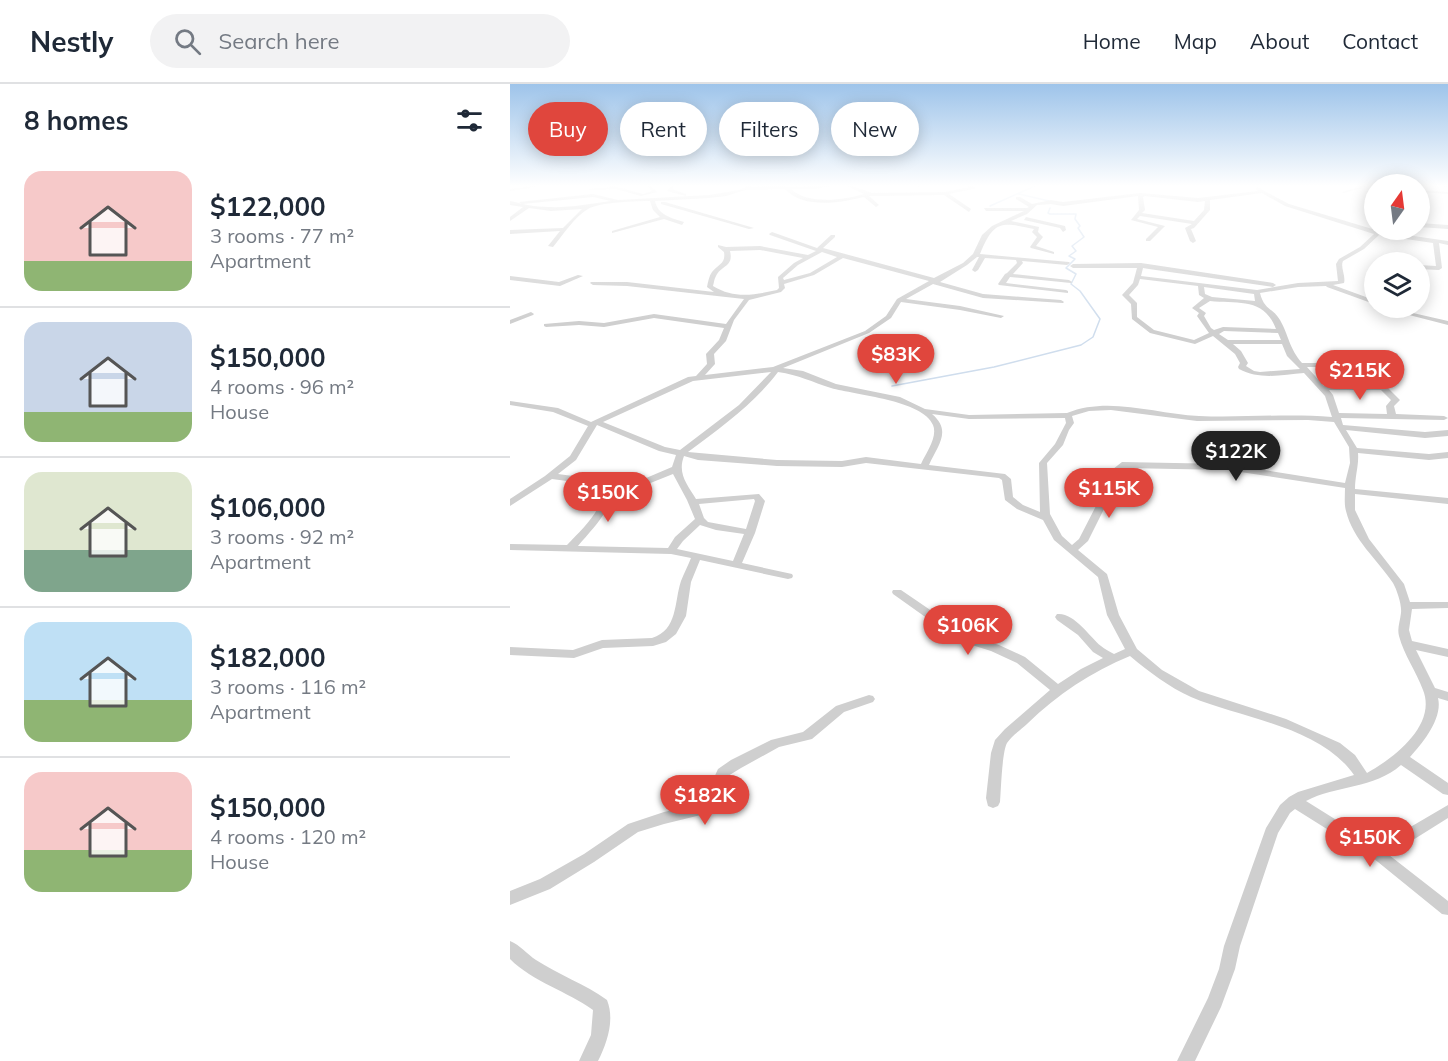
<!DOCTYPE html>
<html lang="en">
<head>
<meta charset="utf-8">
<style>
	:root { --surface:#fff; --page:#f2f2f3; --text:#1f2937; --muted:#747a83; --line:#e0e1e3; --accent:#e0463d }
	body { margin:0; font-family:Mulish,sans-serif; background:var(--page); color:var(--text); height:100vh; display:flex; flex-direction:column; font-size:22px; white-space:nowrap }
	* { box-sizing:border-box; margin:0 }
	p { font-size:20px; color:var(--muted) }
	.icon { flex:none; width:33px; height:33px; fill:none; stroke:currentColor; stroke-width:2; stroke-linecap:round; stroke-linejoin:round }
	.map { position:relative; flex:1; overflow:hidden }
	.details { display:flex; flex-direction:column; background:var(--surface); width:510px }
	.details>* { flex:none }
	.guide { position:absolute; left:18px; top:18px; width:570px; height:54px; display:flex; gap:12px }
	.needle { width:39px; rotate:14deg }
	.controls { position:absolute; left:854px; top:90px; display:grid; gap:12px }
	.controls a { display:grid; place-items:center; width:66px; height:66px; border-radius:50%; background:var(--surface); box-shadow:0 3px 15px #0003; font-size:30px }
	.price { position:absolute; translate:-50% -51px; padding:0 14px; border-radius:21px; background:var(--accent); color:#fff; font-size:20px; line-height:39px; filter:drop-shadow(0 2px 3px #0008) }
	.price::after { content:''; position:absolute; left:50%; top:36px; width:18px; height:14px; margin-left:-9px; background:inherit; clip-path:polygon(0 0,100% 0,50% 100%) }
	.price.current { background:#222; color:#fff }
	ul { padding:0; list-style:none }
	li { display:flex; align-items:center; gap:18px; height:150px; padding:0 24px }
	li+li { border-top:2px solid var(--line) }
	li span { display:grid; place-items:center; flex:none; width:168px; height:120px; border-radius:18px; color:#555 }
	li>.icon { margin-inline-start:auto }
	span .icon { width:72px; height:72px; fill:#fffc; stroke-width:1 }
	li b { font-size:26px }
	h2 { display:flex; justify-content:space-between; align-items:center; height:72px; padding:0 24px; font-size:26px }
	.chip { padding:0 21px; border-radius:27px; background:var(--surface); box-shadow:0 3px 15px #0003; font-size:21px; line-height:54px }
	.chip.current { background:var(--accent); color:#fff }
	header { display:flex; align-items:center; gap:36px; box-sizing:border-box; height:84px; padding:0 30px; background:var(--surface); border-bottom:2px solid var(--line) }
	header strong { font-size:28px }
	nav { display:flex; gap:33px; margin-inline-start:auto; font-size:21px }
	.search { width:420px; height:54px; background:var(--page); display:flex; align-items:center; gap:15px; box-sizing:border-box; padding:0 21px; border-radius:33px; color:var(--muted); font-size:22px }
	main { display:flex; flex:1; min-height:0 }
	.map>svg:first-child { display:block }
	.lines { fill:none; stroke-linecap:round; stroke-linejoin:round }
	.stream { stroke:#cfdded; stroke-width:1.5 }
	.minor { fill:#cfcfcf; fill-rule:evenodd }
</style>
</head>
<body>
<header>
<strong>Nestly</strong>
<div class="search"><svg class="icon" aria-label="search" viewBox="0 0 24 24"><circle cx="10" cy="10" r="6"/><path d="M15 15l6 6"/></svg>Search here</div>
<nav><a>Home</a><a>Map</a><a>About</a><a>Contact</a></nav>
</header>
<main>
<section class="details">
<h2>8 homes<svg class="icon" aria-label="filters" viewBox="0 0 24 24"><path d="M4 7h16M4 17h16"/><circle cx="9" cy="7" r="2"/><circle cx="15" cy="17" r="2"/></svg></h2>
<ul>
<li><span style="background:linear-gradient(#f6c9c9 75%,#8fb573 0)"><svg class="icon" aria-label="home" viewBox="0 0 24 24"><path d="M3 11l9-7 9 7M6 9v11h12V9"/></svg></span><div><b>$122,000</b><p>3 rooms · 77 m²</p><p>Apartment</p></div></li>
<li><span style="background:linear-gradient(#c9d6e8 75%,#8fb573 0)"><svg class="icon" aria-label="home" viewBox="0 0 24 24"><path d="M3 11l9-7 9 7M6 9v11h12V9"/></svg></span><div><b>$150,000</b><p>4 rooms · 96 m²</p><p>House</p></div></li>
<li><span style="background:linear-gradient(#dfe7d0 65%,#7fa58c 0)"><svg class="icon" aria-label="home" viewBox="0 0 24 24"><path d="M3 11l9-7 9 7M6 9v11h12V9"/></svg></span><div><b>$106,000</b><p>3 rooms · 92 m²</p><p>Apartment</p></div></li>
<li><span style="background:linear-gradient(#bfe0f5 65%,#8fb573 0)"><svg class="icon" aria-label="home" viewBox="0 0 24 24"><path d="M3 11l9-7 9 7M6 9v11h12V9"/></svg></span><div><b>$182,000</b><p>3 rooms · 116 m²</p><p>Apartment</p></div></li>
<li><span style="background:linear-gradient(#f6c9c9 65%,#8fb573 0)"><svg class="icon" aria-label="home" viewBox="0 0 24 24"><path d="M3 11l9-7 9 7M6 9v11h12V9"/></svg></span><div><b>$150,000</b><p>4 rooms · 120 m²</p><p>House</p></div></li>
</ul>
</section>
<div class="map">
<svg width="938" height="977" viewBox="0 0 938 977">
	<rect width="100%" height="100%" fill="#fff"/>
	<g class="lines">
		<path class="stream" d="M509,110L539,117
			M480,122L527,101
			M382,302L484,283L571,261L583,253L590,235L570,207L561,200L566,190L556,184L565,175L559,172L566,167L562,162L574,153L568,144L570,142L565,135L566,130H540L538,129L540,124"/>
		<path class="minor" d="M28,101H38L0,107V105Z
			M100,101L133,110L142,107L136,101H140L147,108L131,112L106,105L80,106L78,105L100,103Z
			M162,101H166L162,105L176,110V112L157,107Z
			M239,101H244L241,103L272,101L278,103L326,101L324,102L304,105H281C298,121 334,116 354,110L335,101H340L362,109L435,108L459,103L455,101H460L467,104L439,110L461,125L459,128L434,111L359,112L369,121L366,123L354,113C330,119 293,125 275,105L235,106L216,112L199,114L145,117C148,131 161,134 174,138L172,141L154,135L102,149V147L150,133L143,126L140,117C127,117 89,118 78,125C65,132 53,151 43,163L38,162L50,147L0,150V146L53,144L72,125L41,127L19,124L0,137V133L13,123L0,121V117C13,120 25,123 38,123C59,124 80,120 101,117L83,113L12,120L9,118L83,110L108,116L199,111L229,106Z
			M408,101H412V102L408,103Z
			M856,101H862L834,109L832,108Z
			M925,101H938V103L927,102Z
			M747,103L779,120L869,147L938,157V161L929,159L932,184L929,186L909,185V181L926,182L923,159L869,151L854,165L833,177C830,183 836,192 834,199L823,201L864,216V220L817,203L816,202L788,203L750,209C754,226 763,224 770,236C779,252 779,264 792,279H874L879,277L881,268L888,270L886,280L875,283H797L814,302H876L890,316L884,322L886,330L934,332L938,334L934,336L831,334L833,341L915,348L938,346V352L915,354L836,346L847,364L919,370L938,368V374L919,376L848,369C849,381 845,392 845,405L938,414V420L845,410V426L859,455L894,500L900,518H938V524L902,525L899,546L902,557L938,565V573L906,566L925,604L938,608V617L928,614C933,634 913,659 900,673L938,699V711L933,710L891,681C864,705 826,701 796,717L868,762L938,721V734L879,771L938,817V831L932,830L863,774L785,725L780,729L768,749L730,862L725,885L711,923L685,977H667L698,914L709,885L714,862L756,744L770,721L779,713L788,708L844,691C810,642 733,635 681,613C659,603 639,588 620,572C581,588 548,610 517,640C511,646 502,651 497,659C492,668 491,706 490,718L488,722L483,724L478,722L476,714L481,669L485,656L495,645L540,606L507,579L481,567L449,557L383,510L382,508L383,506H391L457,551L489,561L515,573L548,600L571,585L593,574L583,568L568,551L547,536L545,533L547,530C564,528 579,552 591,562C594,565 599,567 604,570L615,565L597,531L588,493L544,456L533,436L507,425L495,416L492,396L489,394L356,379L332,383L267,382L188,376L174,372C167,390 178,401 186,415L249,410L255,417L245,449L232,479L282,490L283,492L282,494L278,495L190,476L181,498L176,532L166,550L156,558L143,562L93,564L64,574L0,571V563L63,566L92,556L142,554C168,546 164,518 171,497C174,489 178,482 181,474L161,470L0,466V460L57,461C73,444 93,427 94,402L42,395L0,422V415L35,392L60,372L78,342L43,328L0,321V317L48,324L81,338L178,293L186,292L197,280L196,270L209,256L214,244L144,234L94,243L69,241L36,243L34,242V240L69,237L94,239L144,230L216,240L234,215L117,202L83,201L80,199L81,198H117L204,208L197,203C198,198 199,192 202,188C208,180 216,180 214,168L208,163V161L216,163L250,162L298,171L306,167L260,151L259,150L262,148L307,164L321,151H325V153L313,164L424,194L453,179L463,170L472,151L482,142L514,127H476L474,124H517L519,123L506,115V113H510L522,120L541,116L553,118L630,109L688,114L748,107L745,104ZM752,109L775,122L864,150L850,163L829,175L826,180L828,197L788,199L747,206L631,192L633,184L639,185L763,203L766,201L763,199L631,179L563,180L560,182L563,184H627L623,199L612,211L621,220L622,235L640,249L685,260L703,252L725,270L730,279L728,283L729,285C749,296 772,291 794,289L815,312L822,333C778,329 733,334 689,332C645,330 599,312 557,329L459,331L415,325L390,313L326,300L293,287L273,284L359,249L381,234L391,218L450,226L491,234L494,232L450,222L396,215L423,200L473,214L553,219L554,218L551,216L473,210L430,198L457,181L467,173H469L462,186L465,188L468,186L475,174L506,176L507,179L497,189L495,190L488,200L489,201L558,209V207L556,206L496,199L500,193L561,199L562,198L559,196L503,190L513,179L512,177L557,181L560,179L559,178L470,170C484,136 491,138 524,145L522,148L527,153L520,163L521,164L544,170V168L526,162L533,153L528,148L529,143L501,137L517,130L527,121L541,120L553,122L628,112L629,126L621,136L648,143L636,155V157H640L655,142L627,135L630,132L682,140L675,144L680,157L683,159L686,157L681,145L684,144L700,126V116ZM635,112L688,118L695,117L694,126L684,137L632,129L635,126L633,113ZM250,166L293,174L284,179L268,193L269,204L267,206C244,211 224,215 203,202C204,199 204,195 206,192C211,181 224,183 220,167ZM312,168L327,173L300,189L274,196L273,194L288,181ZM333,174L419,197L387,215L376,232L355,247L263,283L195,291L205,280L204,270L216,257L224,236L239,216L271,208L275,204L274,200L304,191ZM630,195L688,202L689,211L694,214L682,224L689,229L687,232L699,249L684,256L644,246L627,233V219L619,211L628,201ZM694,203L744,210L745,217L702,213L695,210ZM700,217C728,220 754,213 766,245L713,243L704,246L701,244L694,232L696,229L689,224ZM714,247L768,249L771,256H718L709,250ZM723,260H772L777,272L790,285L750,288L744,287L736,282L738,279L731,267ZM261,288L229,321L170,366L155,363L93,338L183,297ZM268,288C289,291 302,298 321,304C345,311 413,316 423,341C428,353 416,369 411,380L356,373L332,377L267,376L178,368C211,343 243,321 268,288ZM819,306H871L881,316L876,322L877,330L829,329L823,311ZM601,326L687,337L798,336L824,338L839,363L840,379L835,399L717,380L612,378L603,385V393L598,406L587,420L569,455L562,461L552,452L540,430L537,379L553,361L559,346L564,339L562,332L579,327ZM422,330L459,335L555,334L556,339L545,360L529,379L530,428L513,421L503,413L501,395L495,390L419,381C428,361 442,347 422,330ZM87,341L149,367L166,371L162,383L122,400L48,390L66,376ZM614,384L717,386L835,404C835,411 834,420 836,427C843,456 867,475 883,499C887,506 892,521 891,529C890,538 887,544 889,552C894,571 906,587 913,606C927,641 884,674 857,689L845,671L830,659L776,635L689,607L652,586L627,565L609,531L597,490L568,466L578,457L596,421L607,407L613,393L612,386ZM163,390L177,416L185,435L165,453L158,464L68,462C82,445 102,427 103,403L123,406ZM244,415L245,417L236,445L198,438L194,434L189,420ZM190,441L206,446L234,450L223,477L167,465L173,457Z
			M909,106L938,108V110L909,108Z
			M151,118H155L244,144L239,145L151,120Z
			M516,133L555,142L556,146L553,148L550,144L514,136Z
			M909,139L938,141V145L909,143Z
			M68,191L73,192L50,202L0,196V192L49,198Z
			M872,224H881L938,237V241Z
			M21,228L24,230L23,231L0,240V236Z
			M359,611L363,612L365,615L363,618L334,628L302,655L269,663L231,684L218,692L207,716L195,730L154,740L128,748L84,778L40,805L0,821V807L30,795L74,770L118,740L154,728L186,721L197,709L208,685L221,676L261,656L293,648L326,622Z
			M0,857C10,861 17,870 26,876C49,891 75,900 97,916C105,936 97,959 88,977H69L81,951L83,926C57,907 23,898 0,875Z"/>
	</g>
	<linearGradient id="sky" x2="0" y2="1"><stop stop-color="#9ec4ea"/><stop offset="0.43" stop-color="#fff"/><stop offset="1" stop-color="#fff" stop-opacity="0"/></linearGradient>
	<rect width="938" height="237" fill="url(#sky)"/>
</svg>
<div class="controls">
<a><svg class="needle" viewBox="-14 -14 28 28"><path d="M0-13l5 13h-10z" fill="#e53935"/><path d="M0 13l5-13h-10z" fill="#747a83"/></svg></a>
<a><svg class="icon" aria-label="layers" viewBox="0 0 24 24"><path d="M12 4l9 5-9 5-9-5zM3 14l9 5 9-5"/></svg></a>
</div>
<b class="price" style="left:386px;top:301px">$83K</b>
<b class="price" style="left:850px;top:317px">$215K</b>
<b class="price current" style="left:726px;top:398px">$122K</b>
<b class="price" style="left:599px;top:435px">$115K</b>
<b class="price" style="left:98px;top:439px">$150K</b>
<b class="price" style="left:458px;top:572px">$106K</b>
<b class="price" style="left:195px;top:742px">$182K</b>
<b class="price" style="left:860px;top:784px">$150K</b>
<div class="guide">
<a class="chip current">Buy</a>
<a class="chip">Rent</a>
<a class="chip">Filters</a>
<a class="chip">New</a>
</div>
</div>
</main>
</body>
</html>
